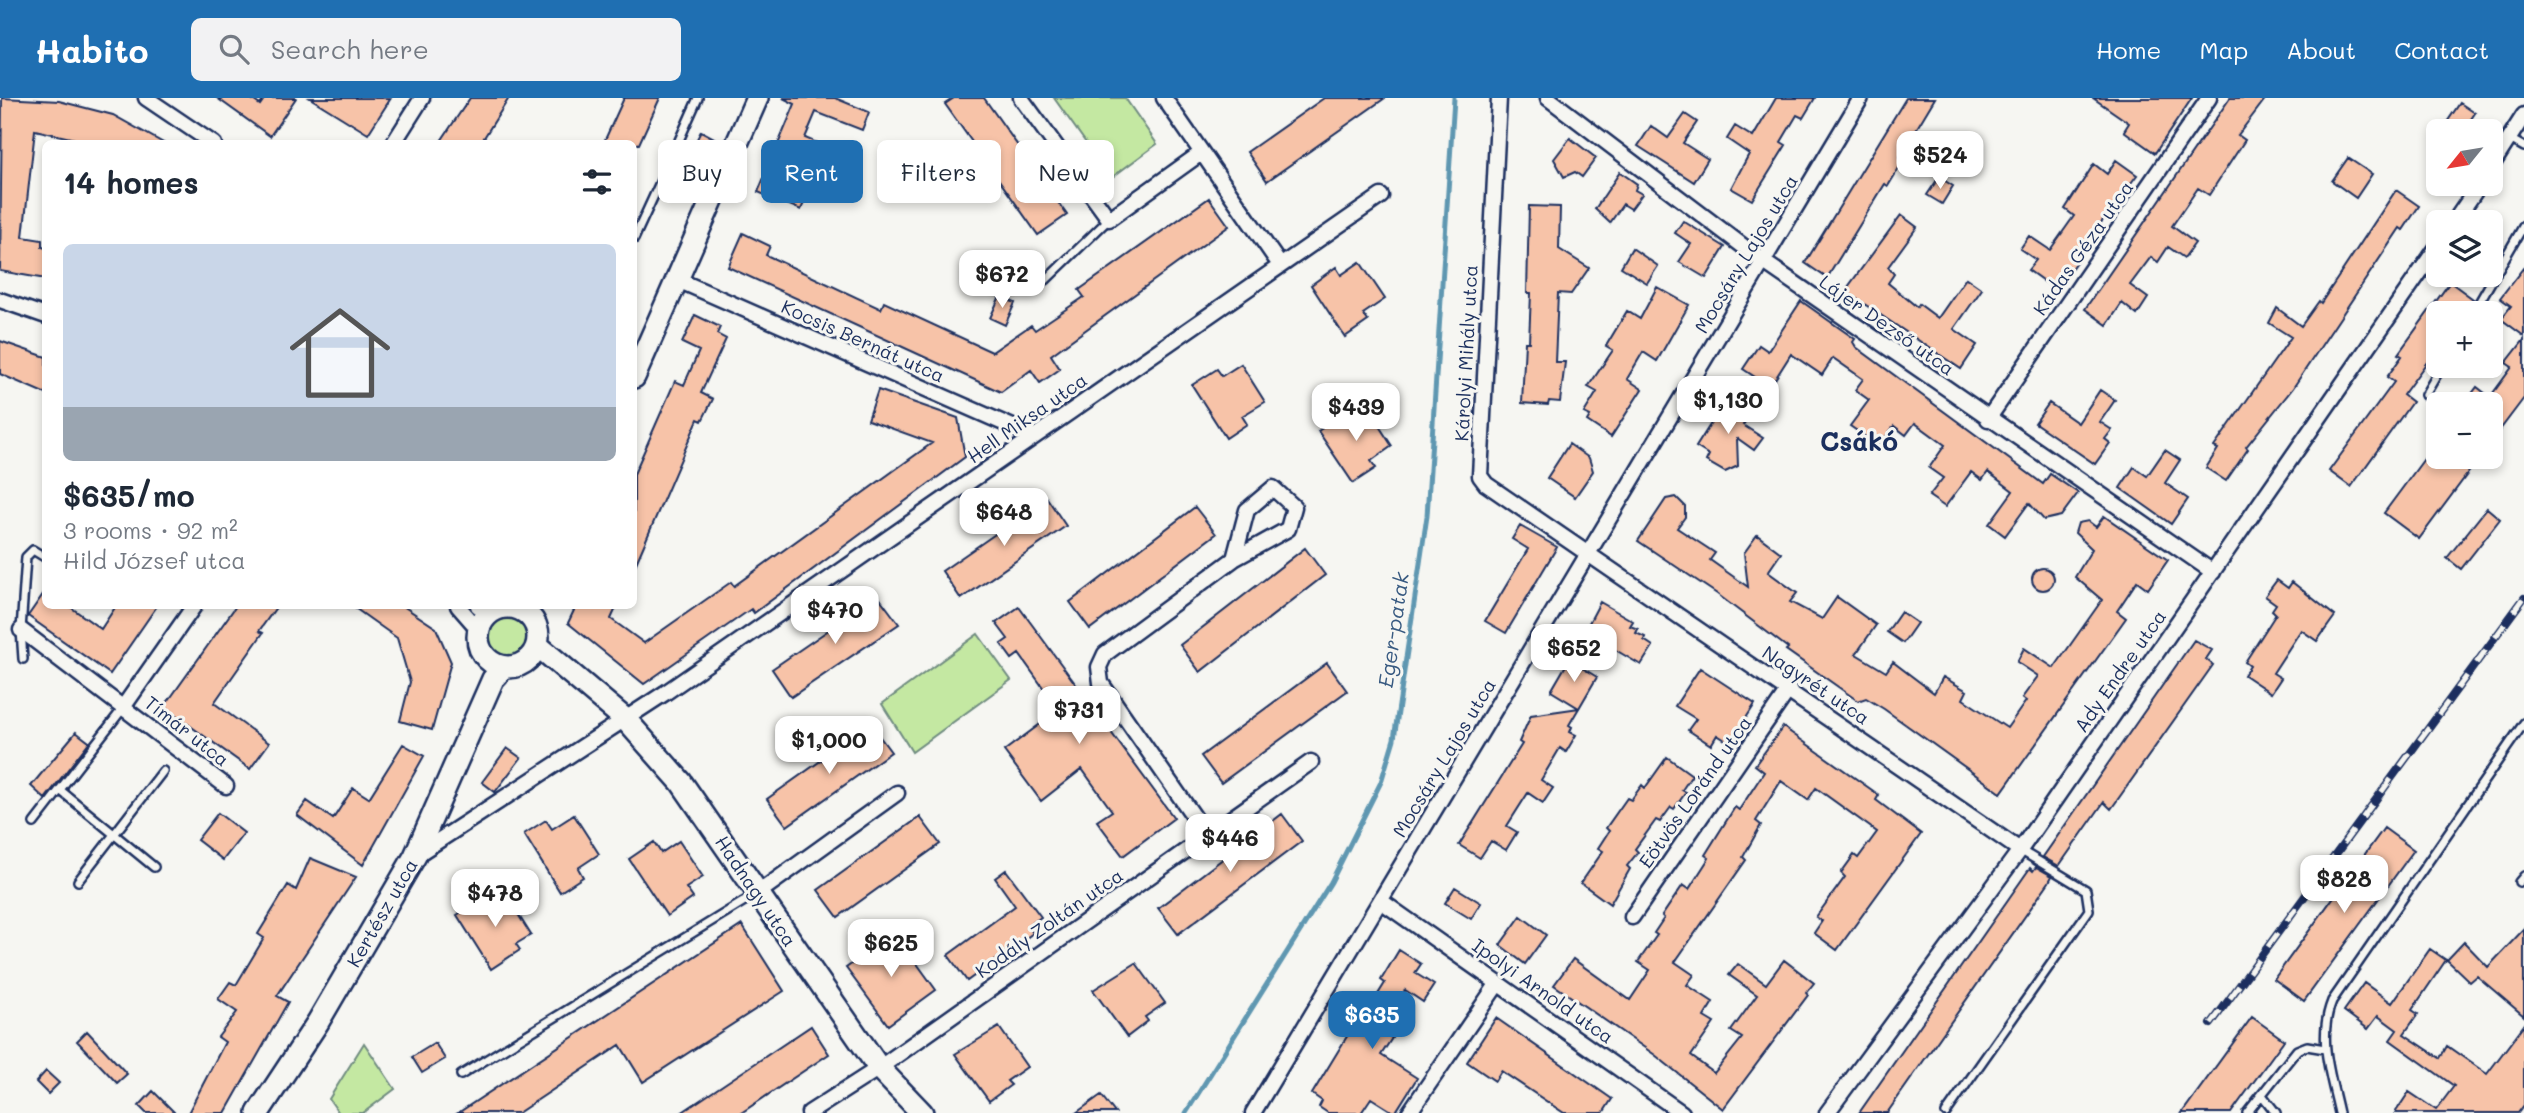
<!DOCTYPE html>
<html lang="en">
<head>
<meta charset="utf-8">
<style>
	:root { --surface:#fff; --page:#f2f2f3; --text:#1f2937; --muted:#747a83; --line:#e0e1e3; --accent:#1f6fb2 }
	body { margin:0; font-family:Mali,sans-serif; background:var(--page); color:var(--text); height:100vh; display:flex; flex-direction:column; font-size:26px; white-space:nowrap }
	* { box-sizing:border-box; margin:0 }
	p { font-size:23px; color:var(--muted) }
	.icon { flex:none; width:38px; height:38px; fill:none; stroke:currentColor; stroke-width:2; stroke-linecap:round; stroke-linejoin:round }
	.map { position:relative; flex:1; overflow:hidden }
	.details { position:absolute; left:42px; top:42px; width:595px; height:469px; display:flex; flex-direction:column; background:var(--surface); border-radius:10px; box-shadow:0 4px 10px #0003 }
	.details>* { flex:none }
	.guide { position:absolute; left:658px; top:42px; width:665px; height:63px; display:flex; gap:14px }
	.needle { width:46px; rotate:240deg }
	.tools { position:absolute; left:2426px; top:21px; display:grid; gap:14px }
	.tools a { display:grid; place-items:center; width:77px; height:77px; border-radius:10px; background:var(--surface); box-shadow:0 4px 10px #0003; font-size:35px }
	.price { position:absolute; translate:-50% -60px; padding:0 16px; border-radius:14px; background:#fff; color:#222; font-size:23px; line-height:46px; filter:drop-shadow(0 2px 4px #0008) }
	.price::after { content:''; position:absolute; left:50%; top:42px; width:21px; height:16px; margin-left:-10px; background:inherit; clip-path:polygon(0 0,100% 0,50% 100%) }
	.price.current { background:var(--accent); color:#fff }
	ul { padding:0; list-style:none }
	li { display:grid; align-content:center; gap:14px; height:371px; padding:0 21px }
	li+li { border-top:2px solid var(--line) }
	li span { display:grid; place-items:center; height:217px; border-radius:10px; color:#555 }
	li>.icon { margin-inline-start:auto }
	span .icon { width:126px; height:126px; fill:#fffc; stroke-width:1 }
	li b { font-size:30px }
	h2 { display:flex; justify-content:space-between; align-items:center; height:84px; padding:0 21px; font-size:30px }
	.tag { padding:0 24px; border-radius:10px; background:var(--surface); box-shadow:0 4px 10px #0003; font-size:24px; line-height:63px }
	.tag.current { background:var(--accent); color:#fff }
	header { display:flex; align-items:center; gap:42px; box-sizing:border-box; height:98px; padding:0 35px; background:var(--accent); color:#fff }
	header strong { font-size:33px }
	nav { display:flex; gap:38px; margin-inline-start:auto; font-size:24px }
	.search { width:490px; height:63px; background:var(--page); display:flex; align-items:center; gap:18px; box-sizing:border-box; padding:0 24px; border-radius:10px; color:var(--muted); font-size:26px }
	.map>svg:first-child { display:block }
	.green { fill:#c4e8a2; stroke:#708c80; stroke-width:2 }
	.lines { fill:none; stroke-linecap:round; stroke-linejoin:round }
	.stream { stroke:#5f97b1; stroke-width:5 }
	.building { fill:#f7c3a8; stroke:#1b2f5e; stroke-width:2 }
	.lane-casing { stroke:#1b2f5e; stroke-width:12 }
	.street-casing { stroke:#1b2f5e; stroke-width:19 }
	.secondary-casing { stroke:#1b2f5e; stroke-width:26 }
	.lane { stroke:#f6f6f2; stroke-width:7 }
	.street { stroke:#f6f6f2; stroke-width:14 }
	.secondary { stroke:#f6f6f2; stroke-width:21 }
	.rail-casing { stroke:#1b2f5e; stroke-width:8 }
	.rail { stroke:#f6f6f2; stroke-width:5; stroke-dasharray:16; stroke-linecap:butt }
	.labels { text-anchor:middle; stroke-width:6; stroke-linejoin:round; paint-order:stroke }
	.street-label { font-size:19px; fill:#1b2f5e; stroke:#f6f6f2 }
	.water-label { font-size:21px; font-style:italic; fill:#385a81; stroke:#f6f6f2 }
	.district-label { font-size:26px; font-weight:bold; fill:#1b2f5e; stroke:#f6f6f2 }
</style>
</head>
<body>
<header>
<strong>Habito</strong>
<div class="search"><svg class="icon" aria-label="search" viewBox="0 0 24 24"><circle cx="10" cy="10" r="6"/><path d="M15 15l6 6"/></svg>Search here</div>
<nav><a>Home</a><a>Map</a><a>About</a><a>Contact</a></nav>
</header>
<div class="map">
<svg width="2524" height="1015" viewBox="0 0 2524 1015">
	<rect width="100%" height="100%" fill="#f6f6f2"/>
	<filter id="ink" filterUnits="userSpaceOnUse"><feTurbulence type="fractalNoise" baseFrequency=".0143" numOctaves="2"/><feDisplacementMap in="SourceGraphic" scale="14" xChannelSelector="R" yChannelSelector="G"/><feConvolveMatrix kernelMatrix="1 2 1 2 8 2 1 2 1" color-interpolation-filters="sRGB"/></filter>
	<g filter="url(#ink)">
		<path class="green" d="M1054,0H1125L1157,46L1111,80Z
			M488 539a21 21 0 1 1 42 0a21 21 0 1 1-42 0Z
			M978,536L1011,582L912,654L882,606Z
			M364,945L395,991L363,1015H339L329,1001Z"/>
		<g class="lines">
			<path class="stream" d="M1186,1015L1331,784L1381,684L1394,641L1427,418L1454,0"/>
		</g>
		<path class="building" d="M2,0L59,3L113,17L165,46H97L35,32L23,139L42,142V149L46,150V181L0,173Z
			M217,0H250L260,7L265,0H296L270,38Z
			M310,0H391L368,36Z
			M470,0H509L480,46H439Z
			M624,0H660L639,46H603Z
			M783,0H835L869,14L862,32L816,14L805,40L848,58L841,79L818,70L801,112L758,94L795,6Z
			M954,0H984L1067,117L1038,137L945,6Z
			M1324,0H1385L1267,83L1247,54Z
			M1776,0H1815L1803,20L1797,17L1781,44L1786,47L1752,102L1731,90L1749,56L1727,41L1735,28L1753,39Z
			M1906,0H1935L1899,60L1904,62L1888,88L1885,86L1827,180L1805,165Z
			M2093,0H2192L2155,55L2124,33L2129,25Z
			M2230,0H2266L2238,37L2245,42L2209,97L2198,90L2172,128L2195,145L2184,160L2168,149L2158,164L2151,159L2130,187L2148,200L2137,217L2122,205L2107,227L2085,211Z
			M2460,5L2475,15L2463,33H2441Z
			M1685,16L1697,24L1683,45L1708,61L1694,84L1638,48L1651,28L1668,40Z
			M701,33L714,40L704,60L691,53Z
			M1570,40L1596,60L1582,79L1575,74L1564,79L1554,61Z
			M2348,60L2372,76L2356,100L2332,83Z
			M2116,62L2137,77L2088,142L2090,144L2056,192L2028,172L2036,162L2020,151L2029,138L2050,152L2074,118L2065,111L2094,66L2107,76Z
			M1620,74L1637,86L1635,92L1642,96L1631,111L1623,106L1610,125L1595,111Z
			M1939,79L1953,88L1942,106L1927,97Z
			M2396,92L2419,108L2403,132L2400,130L2293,290L2246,349L2248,351L2226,383L2206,370L2218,351L2214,349L2291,239L2269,225L2277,210L2301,228L2319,203L2321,205Z
			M1209,100L1229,128L1051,257L1060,271L1040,285L1031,272L1001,294L728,169L743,135L770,148L766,157L881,211L884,204L992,254L1031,227L1035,232L1084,199L1079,192Z
			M1529,108L1560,109L1559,151L1589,170L1571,196L1558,195L1555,264H1565L1560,304L1549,303L1548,307L1522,305L1525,244H1529L1531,195H1527Z
			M1901,117L1917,129L1888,169L1894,176L1888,185L1917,209L1919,206L1938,220L1966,180L1982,191L1954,231L1977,247L1961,271L1845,193Z
			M1683,123L1725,149L1706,180L1679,164L1691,146L1675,135Z
			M1632,150L1658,168L1647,185L1621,169Z
			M1360,164L1385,201L1363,216L1368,223L1345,239L1311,187L1336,169L1341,177Z
			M2524,169V238L2501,221L2511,208L2500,200Z
			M2450,184L2473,201L2462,215H2438V249L2403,297L2412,304L2351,389L2329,373L2394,284L2387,279L2402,258L2398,256Z
			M1657,189L1689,207L1657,263L1643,254L1627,281L1642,291L1611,339L1587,323L1590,318L1584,315L1597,294L1588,289L1613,252L1606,248L1627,213L1640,221Z
			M1000,198L1015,205L1005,227L990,220Z
			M1801,203L1855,241L1853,244L1856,249L2043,386L2050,376L2078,395L2061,418L2044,422L2029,405L2005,438L1989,426L2013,393L1988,374L1982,382L1971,374L1945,409L1929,398L1943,380L1929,370L1945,347L1915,325L1906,337L1894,328L1879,348L1850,328L1869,302L1855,292L1863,281L1833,260L1822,277L1791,256L1770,289L1743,271L1759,247L1768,253Z
			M695,217L720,229L717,236L726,241L701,295L713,301L702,323L698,321L634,470V376L675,283L684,287L699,253L682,245Z
			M2524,242V300L2490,345V306H2464L2477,289L2490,299L2512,269L2506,265Z
			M0,243L46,259V296L0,276Z
			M1241,266L1265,304L1242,318L1247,326L1226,340L1192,287L1217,271L1222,278Z
			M878,292L958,320L965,359L754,515L751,511L644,586L568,525L576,508H617L611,521L644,545L731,484L734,488L932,345L868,322Z
			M2100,292L2115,302L2100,324L2112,332L2105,341L2110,345L2095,366L2035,325L2049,305L2078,325Z
			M1729,297L1742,306L1739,310L1750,317L1743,327L1763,340L1754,352L1737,340L1738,368L1725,374L1706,363L1709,357L1696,349Z
			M1368,311L1392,348L1371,363L1376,370L1353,385L1318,333L1344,316L1349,324Z
			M2438,342V359H2480L2419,441L2384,415Z
			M1569,346L1589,360L1593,373L1575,399L1547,380Z
			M2165,352L2180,362L2165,385L2188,401L2171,426L2120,390L2134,369L2147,378Z
			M1676,399L1685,408V419L1677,430L1715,455L1710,462L1748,489L1744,455L1757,437L1781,455L1768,474L1797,495L1790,504L1822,521L1837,499L1876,527L1856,556L1886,574L1893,564L1934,595L1943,579L1967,593L1963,601L2007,630L2026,603L2022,600L2038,578L2017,564L2024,550L2054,570L2102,502L2075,479L2092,451L2075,435L2078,425L2088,423L2096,429L2104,418L2168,462L2148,491L2137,483L2117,513L2126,520L2001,695L1884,611L1866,600L1858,603L1786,552L1788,550L1717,496L1638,443L1666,401Z
			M1047,400L1066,428L961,501L942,473Z
			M1195,409L1216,436L1090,531L1070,504Z
			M2487,410L2500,421L2461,471L2447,460Z
			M1520,428L1557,449L1506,535L1485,523L1528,451L1512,441Z
			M1305,450L1325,477L1200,574L1180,547Z
			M2032 481a11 11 0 1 1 22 0a11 11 0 1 1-22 0Z
			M2277,482L2288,490L2292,484L2335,518L2317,543L2301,532L2273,575L2281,580L2271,595L2244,577L2250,568L2245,564L2276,516L2272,512L2276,506L2265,498Z
			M46,492V508H69L101,531L116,508H157L110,576L28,518Z
			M878,498L899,526L791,599L772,571Z
			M1600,504L1633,523L1630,528L1638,531L1636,535L1645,539L1644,542L1653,548L1641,567L1602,544L1585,550L1581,540Z
			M236,508H277L259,533L263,535L214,605L269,645L250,671L164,609Z
			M352,508H403L436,530L451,564L432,632L400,623L410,584L397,540Z
			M1019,509L1174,720L1123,758L1097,723L1112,713L1082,671L1041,703L1004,653L1059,612L1019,556L1012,561L1001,546L1008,541L996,525Z
			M1901,514L1917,525L1903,545L1887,534Z
			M2194,542L2212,552L2206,561L2213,567L2111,711L2104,704L2059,768L2043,759Z
			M1569,562L1597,579L1579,610L1551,593Z
			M1327,565L1347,593L1221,685L1201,658Z
			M1700,570L1755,606L1730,645L1717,637L1711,647L1688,632L1696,621L1675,608Z
			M1579,610L1569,627L1572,629L1570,634L1576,637L1566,654L1560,650L1541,682L1553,690L1543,705L1528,695L1507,728L1517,734L1506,752L1491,743L1480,760L1459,747L1522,646L1519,644L1531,617Z
			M871,627L891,654L787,728L767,701Z
			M1783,629L1879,697L1876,702L1921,736L1837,852L1814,835L1822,823L1816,819L1845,779L1841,775L1854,757L1858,760L1877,734L1816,690L1808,702L1781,683L1756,723L1761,727L1743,759L1746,762L1675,864L1694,877L1687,887L1713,904L1704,919L1714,925L1691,958L1714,975L1742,940L1731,933L1757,897L1729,877L1738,866L1766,886L1784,862L1814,885L1806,895L1808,897L1723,1011L1655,957L1554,887L1573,861L1630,902L1650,872L1638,864L1657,837L1654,835L1664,820L1662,818L1683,787L1689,791L1709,760L1705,757L1735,709L1739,712L1764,674L1755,667Z
			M76,634L89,644L45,701L31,688Z
			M403,646L424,658L363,767L297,717L307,703L333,721L353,690L369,700Z
			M507,650L521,660L495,694L482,684Z
			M1667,659L1692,677L1682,692L1686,694L1674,711L1671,709L1660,724L1656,722L1635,751L1638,754L1627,768L1630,771L1610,806L1581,785L1603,753L1598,750L1609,733L1606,730L1627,700L1631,702L1642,687L1645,690Z
			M218,715L244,735L223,762L197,742Z
			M1282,716L1302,743L1178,836L1158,810Z
			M574,717L599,756L578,770L583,779L560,794L524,736L546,722L552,731Z
			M920,719L940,746L838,819L818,792Z
			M2384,730L2414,752L2304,903L2274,881Z
			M679,743L703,779L686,790L693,800L667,818L629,761L654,744L661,755Z
			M310,760L356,779L277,898L288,904L225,1015H188L225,944L218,939L237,914L218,901L230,884L236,887L264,840L258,836L288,787L296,792Z
			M2036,769L2052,778L2049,784L1887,1015H1859L2030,770L2033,773Z
			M1006,772L1041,819L1028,828L1033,835L967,883L948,857L1015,808L995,780Z
			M1455,789L1481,805L1471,821L1445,805Z
			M506,797L531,837L516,846L520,852L491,871L457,817L482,801L487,809Z
			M1521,818L1546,837L1525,866L1500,847Z
			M742,827L784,893L643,984L620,947L518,1015H458Z
			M2524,831V918L2477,878L2470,884L2447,862L2464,844L2488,869Z
			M895,835L936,892L888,927L846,870Z
			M2430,851L2446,862L2412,912L2418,916L2404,936L2440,960L2447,948L2487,976L2524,927V1007L2518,1015H2395L2409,994L2436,1012L2454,988L2390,942L2397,932L2378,918L2368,931L2344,913L2364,885L2392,905Z
			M1399,852L1421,866L1415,875L1434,887L1423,904L1405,892L1399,902L1393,898L1375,929L1392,940L1381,957L1417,980L1395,1015L1371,1000L1361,1015H1328L1319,1009L1322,1003L1312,996L1363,912L1367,914L1385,885L1381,882Z
			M1136,865L1165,905L1145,919L1148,923L1127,939L1093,892Z
			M2252,919L2284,942L2231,1015H2182Z
			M1496,920L1612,1001L1603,1015H1564L1501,973L1495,983L1467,964Z
			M811,928L829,956L741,1015H681Z
			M999,929L1027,969L1007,983L1011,987L989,1003L955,956Z
			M87,933L127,976L117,985L77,943Z
			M435,945L445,961L422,975L412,959Z
			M46,973L59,985L48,996L36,984Z
			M153,993L175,1015H146L139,1008Z
			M1101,997L1115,1015H1076Z"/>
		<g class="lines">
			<defs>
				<path id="lane" d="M2510,41L2524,49
					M668,67L698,0
					M634,141L668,67L714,88
					M1046,182L1109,121
					M2473,215L2524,127
					M2425,297L2442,268
					M23,561L21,532L26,459L33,452L46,460
					M60,692L154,769
					M34,725L124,609
					M78,783L163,673
					M2519,784L2524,778
					M461,977L756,796
					M2262,997L2276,1015
					M1946,1015L2089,812L2086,792L2020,752
					M2247,1015L2297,952L2307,948L2325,951
					M2339,1015C2331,978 2317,940 2332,903L2524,625"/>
				<path id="street" d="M146,0L214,46
					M1021,0L1109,121L1201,55
					M1164,0L1280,167
					M1499,0L1480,378L1486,386L2020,752
					M1548,0L1764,164L2213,474
					M393,46L422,0
					M2490,70L2524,17
					M2454,124L2480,86
					M678,182L1033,338
					M0,202L46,218
					M1988,321L2209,0
					M458,508L479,532
					M478,508L490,516
					M21,532L226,688
					M124,608L194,508
					M1206,736L1101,585L1099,569L1105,556L1234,461L1288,431L1294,409L1273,390L1247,412L1234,461
					M415,758L665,595L1381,98
					M758,795L897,695
					M1381,803L1682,1015
					M1632,819L1789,591
					M809,1015L879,970L1311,664
					M1253,1015L1861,0
					M1409,1015L1498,885
					M1827,1015L2020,752L2438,148"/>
				<path id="secondary" d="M634,279L757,0
					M478 539a30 30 0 1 1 60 0a30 30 0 1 1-60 0Z
					M537,547L626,622L681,684L879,970L922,1015
					M258,1015L318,924L415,758L493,581L504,569"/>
			</defs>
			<use href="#lane" class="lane-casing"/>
			<use href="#street" class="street-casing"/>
			<use href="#secondary" class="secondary-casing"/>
			<use href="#lane" class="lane"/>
			<use href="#street" class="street"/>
			<use href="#secondary" class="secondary"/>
			<defs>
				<path id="rail" d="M2211,926L2524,500"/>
			</defs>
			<use href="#rail" class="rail-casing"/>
			<use href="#rail" class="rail"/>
		</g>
	</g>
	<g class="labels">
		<g class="street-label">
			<text transform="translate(2083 150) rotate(-55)" y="7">Kádas Géza utca</text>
			<text transform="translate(1746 156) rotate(-59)" y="7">Mocsáry Lajos utca</text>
			<text transform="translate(1887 227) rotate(35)" y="7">Lájer Dezső utca</text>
			<text transform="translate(863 243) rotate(24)" y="7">Kocsis Bernát utca</text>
			<text transform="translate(1466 255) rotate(-87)" y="7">Károlyi Mihály utca</text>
			<text transform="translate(1027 320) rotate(-35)" y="7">Hell Miksa utca</text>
			<text transform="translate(2120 573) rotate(-55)" y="7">Ady Endre utca</text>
			<text transform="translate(1816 587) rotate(34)" y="7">Nagyrét utca</text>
			<text transform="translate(187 633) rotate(38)" y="7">Tímár utca</text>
			<text transform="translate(1444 660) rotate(-59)" y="7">Mocsáry Lajos utca</text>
			<text transform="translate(1695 694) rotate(-55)" y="7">Eötvös Loránd utca</text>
			<text transform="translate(756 793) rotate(56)" y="7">Hadnagy utca</text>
			<text transform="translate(382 815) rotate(-60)" y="7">Kertész utca</text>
			<text transform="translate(1049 825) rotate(-35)" y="7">Kodály Zoltán utca</text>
			<text transform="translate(1543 893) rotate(35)" y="7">Ipolyi Arnold utca</text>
		</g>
		<g class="water-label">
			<text transform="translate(1394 532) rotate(-82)" y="7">Eger-patak</text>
		</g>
		<g class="district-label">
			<text x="1859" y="353">Csákó</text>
		</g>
	</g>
</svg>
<div class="tools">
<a><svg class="needle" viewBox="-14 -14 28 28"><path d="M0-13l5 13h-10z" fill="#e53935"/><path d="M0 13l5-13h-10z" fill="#747a83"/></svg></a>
<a><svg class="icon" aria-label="layers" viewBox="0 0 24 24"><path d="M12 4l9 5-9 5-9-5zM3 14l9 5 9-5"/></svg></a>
<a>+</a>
<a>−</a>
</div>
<b class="price" style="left:1940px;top:93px">$524</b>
<b class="price" style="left:1002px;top:212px">$672</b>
<b class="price" style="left:1728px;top:338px">$1,130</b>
<b class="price" style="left:1356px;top:345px">$439</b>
<b class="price" style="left:1004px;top:450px">$648</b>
<b class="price" style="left:835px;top:548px">$470</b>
<b class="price" style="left:1574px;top:586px">$652</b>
<b class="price" style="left:1079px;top:648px">$731</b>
<b class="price" style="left:829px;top:678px">$1,000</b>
<b class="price" style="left:1230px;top:776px">$446</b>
<b class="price" style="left:2344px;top:817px">$828</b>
<b class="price" style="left:495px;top:831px">$478</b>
<b class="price" style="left:891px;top:881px">$625</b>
<b class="price current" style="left:1372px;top:953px">$635</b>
<div class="guide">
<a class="tag">Buy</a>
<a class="tag current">Rent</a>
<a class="tag">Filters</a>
<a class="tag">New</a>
</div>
<section class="details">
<h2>14 homes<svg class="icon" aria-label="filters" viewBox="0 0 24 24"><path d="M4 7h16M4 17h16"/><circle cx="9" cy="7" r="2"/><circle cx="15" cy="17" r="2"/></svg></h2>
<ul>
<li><span style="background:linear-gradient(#c9d6e8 75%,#9aa5b1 0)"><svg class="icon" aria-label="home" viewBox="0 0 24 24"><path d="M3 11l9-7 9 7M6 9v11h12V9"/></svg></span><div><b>$635/mo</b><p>3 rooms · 92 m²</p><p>Hild József utca</p></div></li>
</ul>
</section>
</div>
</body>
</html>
